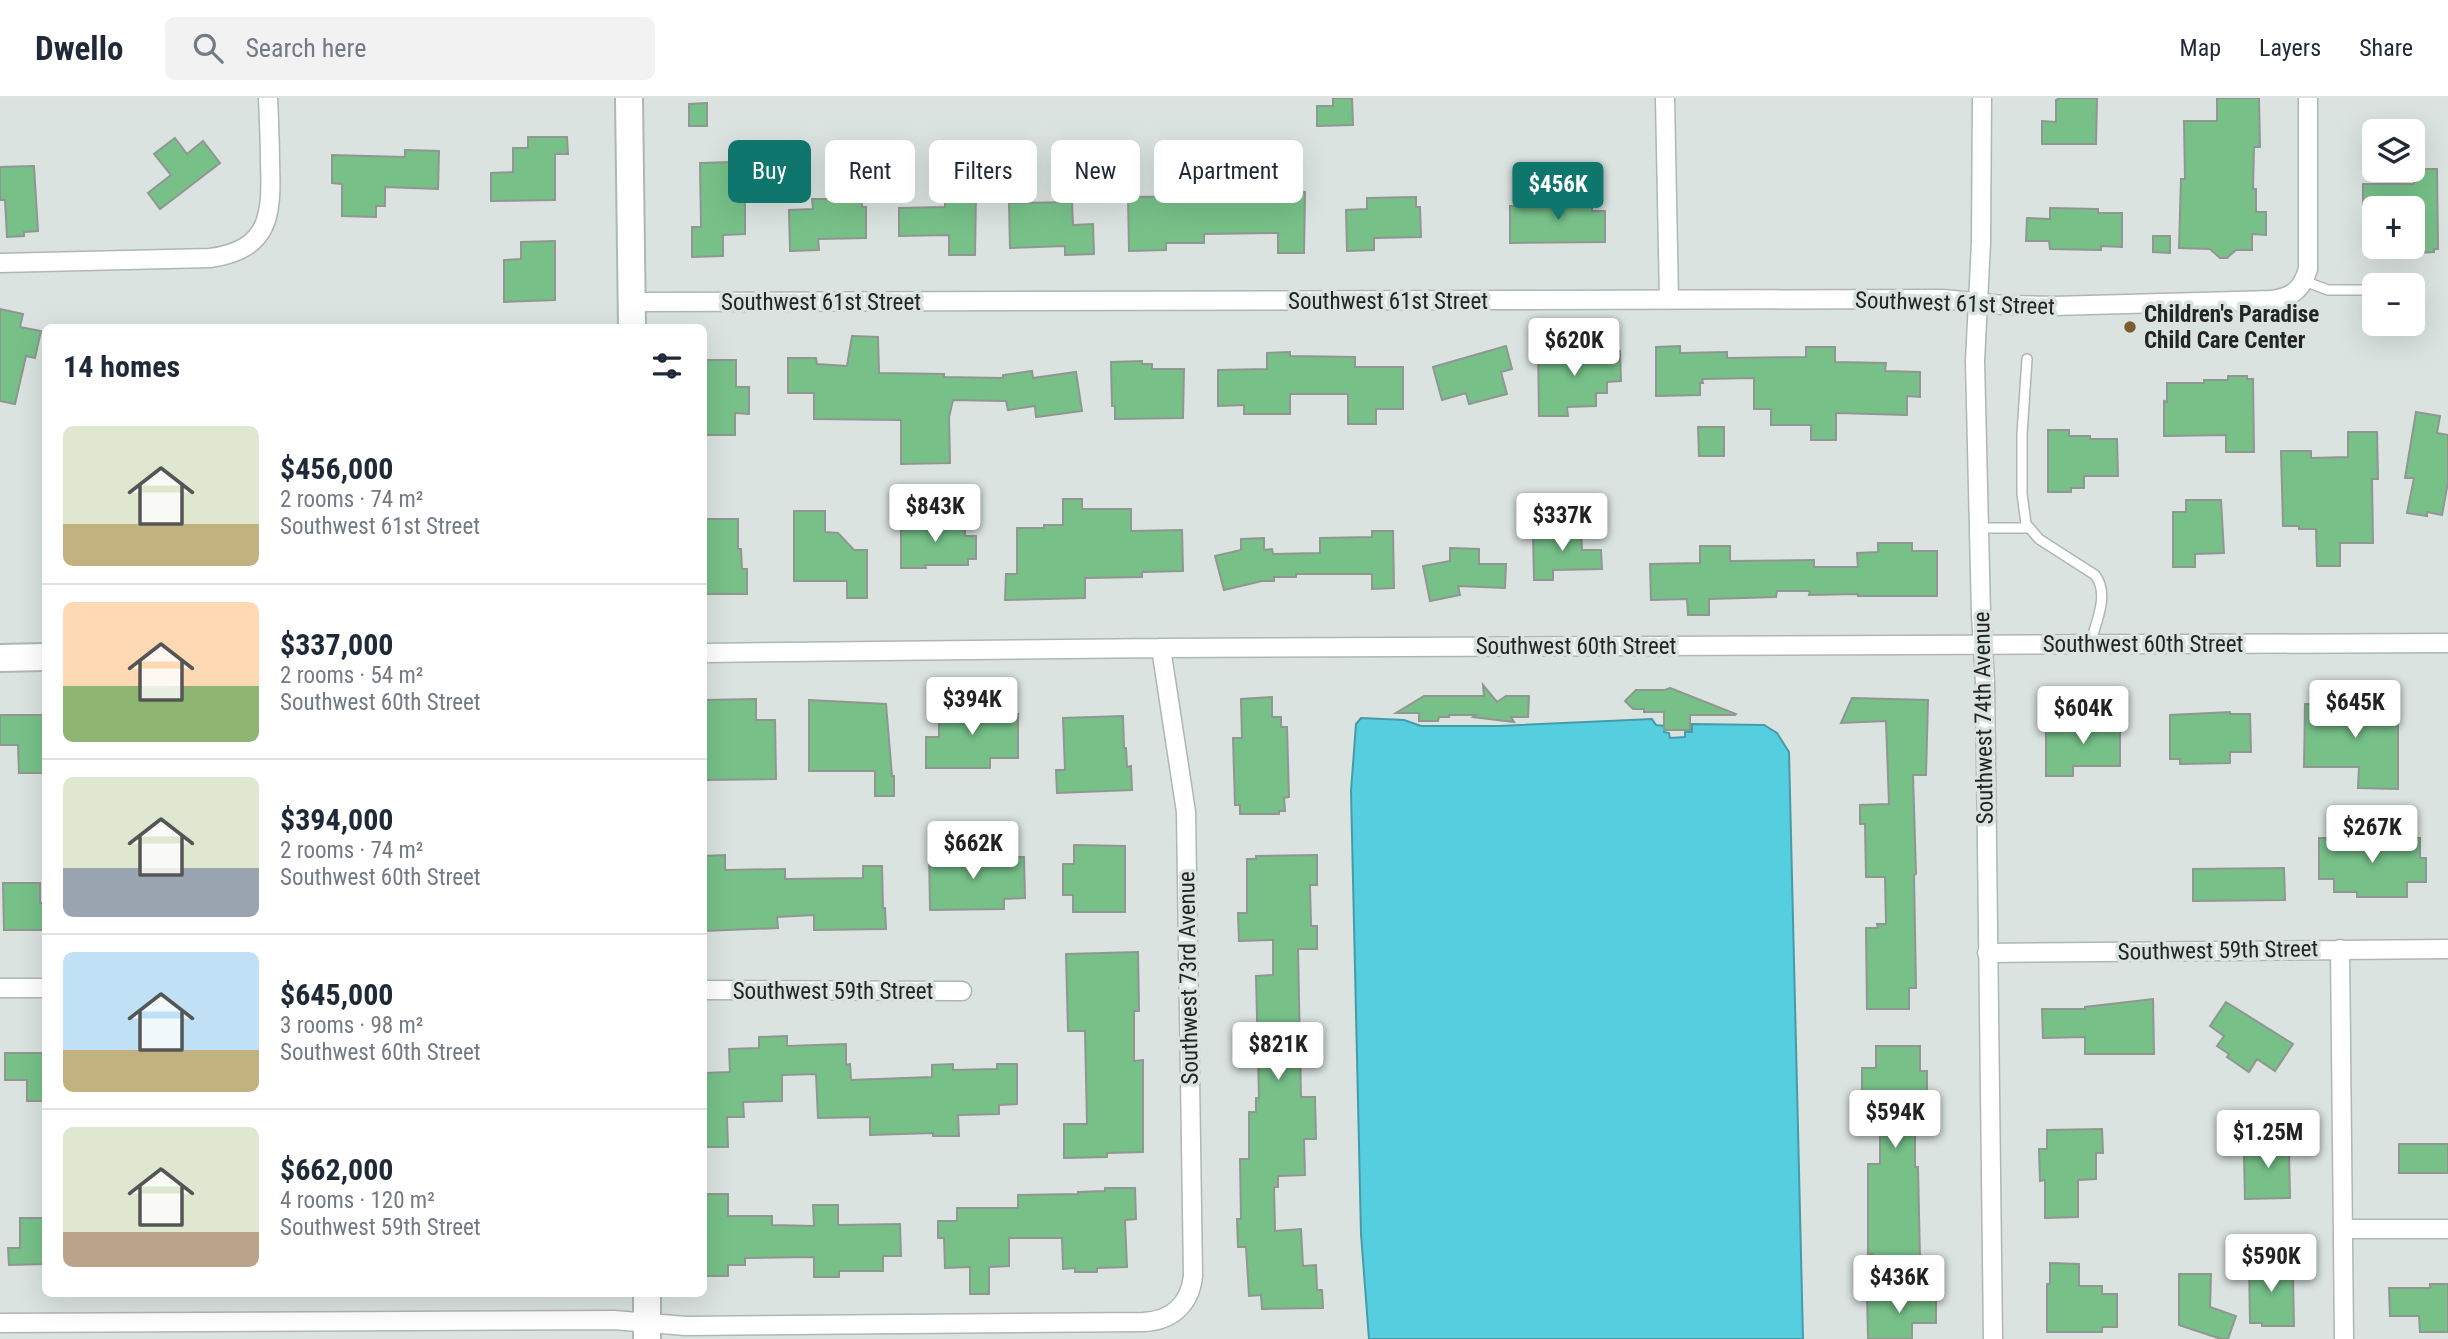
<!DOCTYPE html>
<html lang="en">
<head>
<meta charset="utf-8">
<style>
	:root { --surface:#fff; --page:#f2f2f3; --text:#1f2937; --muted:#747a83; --line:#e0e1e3; --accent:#0f766e }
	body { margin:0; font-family:"Roboto Condensed",sans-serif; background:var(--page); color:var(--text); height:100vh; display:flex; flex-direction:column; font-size:26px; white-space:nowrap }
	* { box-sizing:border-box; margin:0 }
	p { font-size:23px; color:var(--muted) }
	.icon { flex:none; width:38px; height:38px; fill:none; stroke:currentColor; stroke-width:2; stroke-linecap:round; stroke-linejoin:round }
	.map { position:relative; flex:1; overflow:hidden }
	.panel { position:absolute; left:42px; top:226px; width:665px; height:973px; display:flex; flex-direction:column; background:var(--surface); border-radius:10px; box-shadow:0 7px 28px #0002 }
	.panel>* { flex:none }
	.hud { position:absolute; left:728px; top:42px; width:665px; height:63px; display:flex; gap:14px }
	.buttons { position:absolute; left:2362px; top:21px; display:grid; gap:14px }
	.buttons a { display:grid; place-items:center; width:63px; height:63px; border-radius:10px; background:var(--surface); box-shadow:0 7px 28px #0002; font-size:35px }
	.price { position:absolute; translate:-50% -60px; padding:0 16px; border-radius:7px; background:#fff; color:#222; font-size:23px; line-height:46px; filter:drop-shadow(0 2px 4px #0008) }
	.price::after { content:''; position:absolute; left:50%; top:42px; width:21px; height:16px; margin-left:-10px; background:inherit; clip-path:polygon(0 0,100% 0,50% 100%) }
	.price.selected { background:var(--accent); color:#fff }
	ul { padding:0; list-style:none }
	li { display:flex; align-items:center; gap:21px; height:175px; padding:0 21px }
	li+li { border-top:2px solid var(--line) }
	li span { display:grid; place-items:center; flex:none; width:196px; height:140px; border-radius:10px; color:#555 }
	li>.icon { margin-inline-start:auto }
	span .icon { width:84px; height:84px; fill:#fffc; stroke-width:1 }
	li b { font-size:30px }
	h2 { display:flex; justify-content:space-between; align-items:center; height:84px; padding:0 21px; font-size:30px }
	.chip { padding:0 24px; border-radius:10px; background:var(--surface); box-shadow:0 7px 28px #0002; font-size:24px; line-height:63px }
	.chip.selected { background:var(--accent); color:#fff }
	header { display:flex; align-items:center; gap:42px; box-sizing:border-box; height:98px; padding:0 35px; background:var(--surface); border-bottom:2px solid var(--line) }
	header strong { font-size:33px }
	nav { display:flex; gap:38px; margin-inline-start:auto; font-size:24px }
	.search { width:490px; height:63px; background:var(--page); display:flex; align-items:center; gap:18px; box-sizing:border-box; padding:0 24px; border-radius:10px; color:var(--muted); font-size:26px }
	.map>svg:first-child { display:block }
	.water { fill:#55cee0; stroke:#469ba8; stroke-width:2 }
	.building { fill:#77c189; stroke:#909691; stroke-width:2 }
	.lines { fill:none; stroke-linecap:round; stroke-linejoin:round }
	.lane-casing { stroke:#aeb7b3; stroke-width:12 }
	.street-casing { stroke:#aeb7b3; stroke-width:21 }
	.secondary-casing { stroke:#aeb7b3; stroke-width:30 }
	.lane { stroke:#fff; stroke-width:9 }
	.street { stroke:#fff; stroke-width:18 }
	.secondary { stroke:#fff; stroke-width:26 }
	.poi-dot { fill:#7c5d32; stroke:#dae3df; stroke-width:2.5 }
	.labels { text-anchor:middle; stroke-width:7; stroke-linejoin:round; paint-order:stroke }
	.street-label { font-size:23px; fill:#222524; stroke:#dae3df }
	.poi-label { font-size:23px; font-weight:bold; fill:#222524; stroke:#dae3df; text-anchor:start }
</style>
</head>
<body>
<header>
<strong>Dwello</strong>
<div class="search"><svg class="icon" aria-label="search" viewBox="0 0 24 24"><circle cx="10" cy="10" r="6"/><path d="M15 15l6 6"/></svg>Search here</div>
<nav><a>Map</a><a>Layers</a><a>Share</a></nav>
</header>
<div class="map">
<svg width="2448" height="1241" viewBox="0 0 2448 1241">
	<rect width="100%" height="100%" fill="#dae3df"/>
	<path class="water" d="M1361,620L1404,622L1421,628H1499L1652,621L1656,627L1664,628V634L1669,635L1670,640L1685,639V634H1692V626L1764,627L1777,635L1789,654L1803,1241H1369L1361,1136L1351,693L1356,626Z"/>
	<path class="building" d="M1333,0H1352L1353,27L1317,28V8H1333Z
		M2060,0H2097L2096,46H2042V23L2056,24V2Z
		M2217,0H2259L2260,49H2254L2253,91H2256V114H2266V137L2252,136V152H2236L2227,160H2220L2210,151L2179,150L2181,81H2185L2184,23H2217Z
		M707,5V28H689V6Z
		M528,39H567L568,56H555V102L491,103V75L513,74V50H528Z
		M175,40L187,56L203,43L220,65L160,111L148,95L171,77L154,56Z
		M405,52L439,53L438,91L385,89V108H376V119L342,118V86L332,85V57L405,59Z
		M1227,63H1263V94H1305L1304,155H1278V135L1204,136V145H1166V152L1129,153L1128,99L1227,98Z
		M731,64L732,103H745V136L723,137V158L692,159V129H701L700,65Z
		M34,68L38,133L24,134V138L7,139L5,102H0V69Z
		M2414,71H2437L2438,151H2434V154L2416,155V151H2413V110H2363V86H2414Z
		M862,93V109H866V140L818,141L819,152L790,153L789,112L813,111L812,101H839V94Z
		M976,95L975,157H949V137L899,138V110L945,109V96Z
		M1545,98H1592V113H1605V144L1510,145V108H1545Z
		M1416,99V109H1420L1421,139L1374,140V152L1347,153L1346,112L1367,111V100Z
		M1072,104L1073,127L1093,126L1094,156L1065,157V148L1010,150L1009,105Z
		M2050,110L2098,111V115H2122V149L2101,148V152L2050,151L2049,143H2026L2027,120L2050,121Z
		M2153,138H2170V155L2153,154Z
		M555,143V202L504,204V162L521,161V144Z
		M0,211L23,216L20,229L41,233L35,260L26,258L15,306L0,303Z
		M852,238L878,239L879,275L944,276V279L1003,280V277L1032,273L1033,280L1076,274L1082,313L1036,319L1035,308L1008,312L1006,303L953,302L949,319L950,365L901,366V322L814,321V295H788V260H816L817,266L847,268Z
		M1506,248L1512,271L1501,274L1507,296L1469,306L1466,295L1442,302L1433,269Z
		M1568,248V253H1620L1621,283L1607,284V295H1596V308L1567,309L1568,318H1539L1538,249Z
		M1680,248V255L1727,254V260L1806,259V249H1835V264L1886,265L1885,273L1920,274V299L1907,298V317L1836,315V342H1811V327H1771V311H1754V280L1702,281L1703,285H1700V297L1656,298V249Z
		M1290,254V258L1355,259V269H1403V311H1376V326H1348V296H1290V316H1244V307L1218,308V272L1267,271V255Z
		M704,262H736V289H749V316L735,315V337H704Z
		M1142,263V266H1152V271H1184L1183,320L1115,321V308H1112L1111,264Z
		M2228,278H2247V281H2253L2254,354H2226V337L2164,338V303L2167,304V285H2204V282H2228Z
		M2416,314L2440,318L2437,335L2448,337V384L2442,417L2427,414V418L2407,415L2414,380H2405Z
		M1698,329H1724V358H1699Z
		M2048,332H2069V338H2090V341H2117L2118,378H2084V390H2071V394H2048Z
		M2348,334H2377L2378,381H2372L2373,445H2340V468H2317L2316,431H2299V428H2283L2281,353H2311V360L2348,359Z
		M1063,401H1082V411H1131V433L1182,432L1183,473L1142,474V479L1085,480V500L1005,502L1006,476H1017V430H1044V427H1063Z
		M2186,402H2221L2224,455L2195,456V469H2173V414H2186Z
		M794,413H825V434L838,435L854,452H867V500H847V483H794Z
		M901,420H923V423H965V438H976V461H968V467H925L926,470H901Z
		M704,421H738V451H741L742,471H747V496H705Z
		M1581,429L1582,452H1601L1602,471L1553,472V482H1534L1533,436H1553V430Z
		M1372,433H1393L1394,490L1372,491V476H1296V479H1274V483H1262L1224,492L1215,458L1241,452V441L1264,440V452L1272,451L1273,456L1320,455V440L1372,439Z
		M1878,445H1912V453H1937V498H1858V496L1809,497L1810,493H1777L1776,499L1709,501V517H1688L1687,501L1651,502L1650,466L1700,465V448H1730V463L1814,462V469H1858L1857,455L1878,454Z
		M1450,450L1479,451V466H1506L1505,490L1458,488L1460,497L1430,503L1423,468L1450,463Z
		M1483,587L1497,604L1506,598H1529L1528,619H1511L1514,624L1473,619L1476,617H1449V619H1439L1438,623H1419V615H1396L1424,598H1484Z
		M1670,590L1736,616L1735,617H1690V632H1664V614H1644V611H1633L1625,603L1636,592H1665Z
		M2358,596H2390V619H2398V691L2358,690L2359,669H2304L2305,606L2358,607Z
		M1272,599V619H1281V629H1287L1289,699L1284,700L1285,713H1279V716H1240V707H1235L1233,640H1242L1241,601Z
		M959,600H988V617L1018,616V660H990V670H926V639H939V613H960Z
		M1852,600L1928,602L1926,677H1913L1916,776L1914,777L1916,890H1909V911H1867L1866,830H1878L1877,826H1886L1885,779H1866L1865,726H1860V707L1889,706L1886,623L1841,625Z
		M756,601V622H775L776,681L704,682V602Z
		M809,602L886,606L892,678H894V698H875V673H809Z
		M2230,614V616H2250L2251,654H2230V665L2180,666V661H2170V617Z
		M0,617H46V675H19L18,647H0Z
		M1123,618L1124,650H1126L1127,669L1131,668L1132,692L1057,695L1056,672H1065L1063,620Z
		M2091,618H2120V668H2073V678H2046V630L2091,631Z
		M2319,740H2420V760H2426V784H2407V799H2357V794H2334V781H2319Z
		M1074,747L1125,748V814H1073V797H1063V766H1074Z
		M929,748H952V760L1024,759L1025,800L1004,801V811L930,812Z
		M725,757V772L785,771V781L863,780V768H882L883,810H885L886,831L814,832V817L777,819L778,830L704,833V758Z
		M1317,757V787H1310L1311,828H1317V851H1298L1301,999H1315L1316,1041H1304L1305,1077L1278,1078V1089H1274L1275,1133L1301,1131L1303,1168L1316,1167L1317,1192H1322L1323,1210L1262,1211L1261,1197L1249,1198L1246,1149H1238L1237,1121H1241L1240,1061H1249V1014H1256V1000H1259L1256,878L1273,877V842L1239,843L1238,815H1247V761H1256V758Z
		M2284,770L2285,802L2193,803V771Z
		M3,785H40V805H46V832H4Z
		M1138,854L1139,913H1134V963L1143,962V1054L1107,1055V1059L1064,1060V1026H1087L1085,933H1068L1066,856Z
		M2153,901L2154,956H2085V939L2043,940L2042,911H2085V909Z
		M2226,904L2293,946L2275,973L2257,961L2249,974L2227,959L2229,956L2217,948L2224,938L2210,928Z
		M787,938V948L846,946V967L850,966L851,982L932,979V967L953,966V972L997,971V966H1017V1006L999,1007V1016L958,1017L959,1038H933V1035L870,1037V1019L818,1020L816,976L782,977V1003L743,1004L744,1019H727L728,1049H704V975L730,974L729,951L759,950V939Z
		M1876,948H1920V973H1927V1031L1915,1032V1069H1918L1920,1161H1873V1156H1868V1066H1880V1031H1876V1027H1862V970H1876Z
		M5,955H46V1003H27V982H5Z
		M2102,1031L2103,1055H2096V1081L2078,1082V1119L2045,1120V1082L2040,1083L2039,1051H2047V1032Z
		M2284,1038V1053H2289L2290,1100L2245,1101L2244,1057H2256V1039Z
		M2399,1046H2448V1075H2399Z
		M1105,1090H1135L1136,1121L1125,1122L1127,1169L1097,1170V1174H1075V1170L1063,1171L1062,1140H1009V1168L989,1169V1196H970V1169L945,1170L944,1140H938V1123H957V1110H1018V1097L1078,1096V1094L1105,1093Z
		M704,1096H728V1118H772V1127L814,1128L813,1107H838V1127L900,1126L901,1158H883V1173H839V1179H814V1159L745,1160V1167H728V1178H704Z
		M20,1120H46V1166L9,1167L8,1150H20Z
		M2289,1162L2290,1180H2293L2294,1228H2262V1225H2250L2249,1166H2261V1163Z
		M2050,1165L2079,1166V1188H2102V1196H2117V1229H2102V1234H2047V1186H2050Z
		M2179,1176H2211L2210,1209L2236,1218L2228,1241H2221L2179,1227Z
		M2430,1186H2448V1234H2420L2419,1218H2390L2389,1190H2430Z
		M1936,1196V1225H1912V1241H1868L1867,1197Z"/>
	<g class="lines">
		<defs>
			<path id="lane" d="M2304,183L2328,192H2375
				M2027,261L2022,336V396L2026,426L2039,441L2095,477C2110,496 2096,524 2090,546
				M1978,430H2029"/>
			<path id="street" d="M1665,0L1669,202
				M1982,0L1981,145L1975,263L1981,516L1985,584L1993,1241
				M0,165L210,160C270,152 272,117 270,65C270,43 269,22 268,0
				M632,204L1943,201L2003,207L2053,208L2272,202C2293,199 2302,191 2308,171V0
				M704,555L1161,550L2448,545
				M2340,851L2344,1241
				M1987,855L2448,851
				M0,890H46
				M704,892L962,893
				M2343,1131H2448
				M0,1225L614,1222L686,1228L1143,1224C1171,1223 1190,1207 1193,1178L1186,714L1161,550"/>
			<path id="secondary" d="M629,0L632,229
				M0,560L46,559
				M647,1195V1241"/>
		</defs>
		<use href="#lane" class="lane-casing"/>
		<use href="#street" class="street-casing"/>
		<use href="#secondary" class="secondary-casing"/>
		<use href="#lane" class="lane"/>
		<use href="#street" class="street"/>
		<use href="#secondary" class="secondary"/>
	</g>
	<circle class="poi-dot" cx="2130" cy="229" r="7"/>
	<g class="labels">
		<g class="street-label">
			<text x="1388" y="211">Southwest 61st Street</text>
			<text x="821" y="212">Southwest 61st Street</text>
			<text transform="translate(1955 205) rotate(2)" y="8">Southwest 61st Street</text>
			<text x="2143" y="554">Southwest 60th Street</text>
			<text x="1576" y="556">Southwest 60th Street</text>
			<text transform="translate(1983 620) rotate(-91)" y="8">Southwest 74th Avenue</text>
			<text transform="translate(2218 852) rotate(-1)" y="8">Southwest 59th Street</text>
			<text transform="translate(1188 880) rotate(-91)" y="8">Southwest 73rd Avenue</text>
			<text x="833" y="901">Southwest 59th Street</text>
		</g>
		<g class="poi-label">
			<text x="2144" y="224">Children's Paradise<tspan x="2144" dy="26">Child Care Center</tspan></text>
		</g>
	</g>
</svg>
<div class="buttons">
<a><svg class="icon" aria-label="layers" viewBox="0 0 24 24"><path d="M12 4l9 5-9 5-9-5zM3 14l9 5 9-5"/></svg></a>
<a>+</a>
<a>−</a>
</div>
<b class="price selected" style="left:1558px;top:124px">$456K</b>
<b class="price" style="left:1574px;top:280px">$620K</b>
<b class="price" style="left:935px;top:446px">$843K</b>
<b class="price" style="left:1562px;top:455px">$337K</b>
<b class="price" style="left:972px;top:639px">$394K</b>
<b class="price" style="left:2355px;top:642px">$645K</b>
<b class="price" style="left:2083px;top:648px">$604K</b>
<b class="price" style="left:2372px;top:767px">$267K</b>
<b class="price" style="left:973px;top:783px">$662K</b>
<b class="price" style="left:1278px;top:984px">$821K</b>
<b class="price" style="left:1895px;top:1052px">$594K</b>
<b class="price" style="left:2268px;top:1072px">$1.25M</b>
<b class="price" style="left:2271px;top:1196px">$590K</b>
<b class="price" style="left:1899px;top:1217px">$436K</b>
<div class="hud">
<a class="chip selected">Buy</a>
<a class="chip">Rent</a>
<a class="chip">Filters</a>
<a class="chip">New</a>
<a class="chip">Apartment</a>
</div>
<section class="panel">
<h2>14 homes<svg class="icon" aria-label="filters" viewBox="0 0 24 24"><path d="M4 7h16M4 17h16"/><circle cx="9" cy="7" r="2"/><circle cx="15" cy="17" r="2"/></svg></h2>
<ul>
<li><span style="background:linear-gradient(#dfe7d0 70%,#c2b280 0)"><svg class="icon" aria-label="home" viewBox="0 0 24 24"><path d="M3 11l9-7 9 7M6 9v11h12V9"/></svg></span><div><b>$456,000</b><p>2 rooms · 74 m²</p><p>Southwest 61st Street</p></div></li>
<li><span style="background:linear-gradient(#ffd9b3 60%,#8fb573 0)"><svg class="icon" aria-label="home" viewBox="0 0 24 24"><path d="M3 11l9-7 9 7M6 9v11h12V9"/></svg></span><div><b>$337,000</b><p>2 rooms · 54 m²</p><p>Southwest 60th Street</p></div></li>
<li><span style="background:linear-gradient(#dfe7d0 65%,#9aa5b1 0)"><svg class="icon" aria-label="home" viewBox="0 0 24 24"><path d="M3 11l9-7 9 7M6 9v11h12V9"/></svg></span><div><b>$394,000</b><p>2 rooms · 74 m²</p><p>Southwest 60th Street</p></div></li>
<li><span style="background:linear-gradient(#bfe0f5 70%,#c2b280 0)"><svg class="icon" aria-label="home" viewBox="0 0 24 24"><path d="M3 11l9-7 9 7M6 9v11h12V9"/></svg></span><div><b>$645,000</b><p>3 rooms · 98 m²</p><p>Southwest 60th Street</p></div></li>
<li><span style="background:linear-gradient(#dfe7d0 75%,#b9a48a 0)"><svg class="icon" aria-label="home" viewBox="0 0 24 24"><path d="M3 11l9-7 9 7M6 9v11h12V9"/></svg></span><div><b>$662,000</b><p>4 rooms · 120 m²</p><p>Southwest 59th Street</p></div></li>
</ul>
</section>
</div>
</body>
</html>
